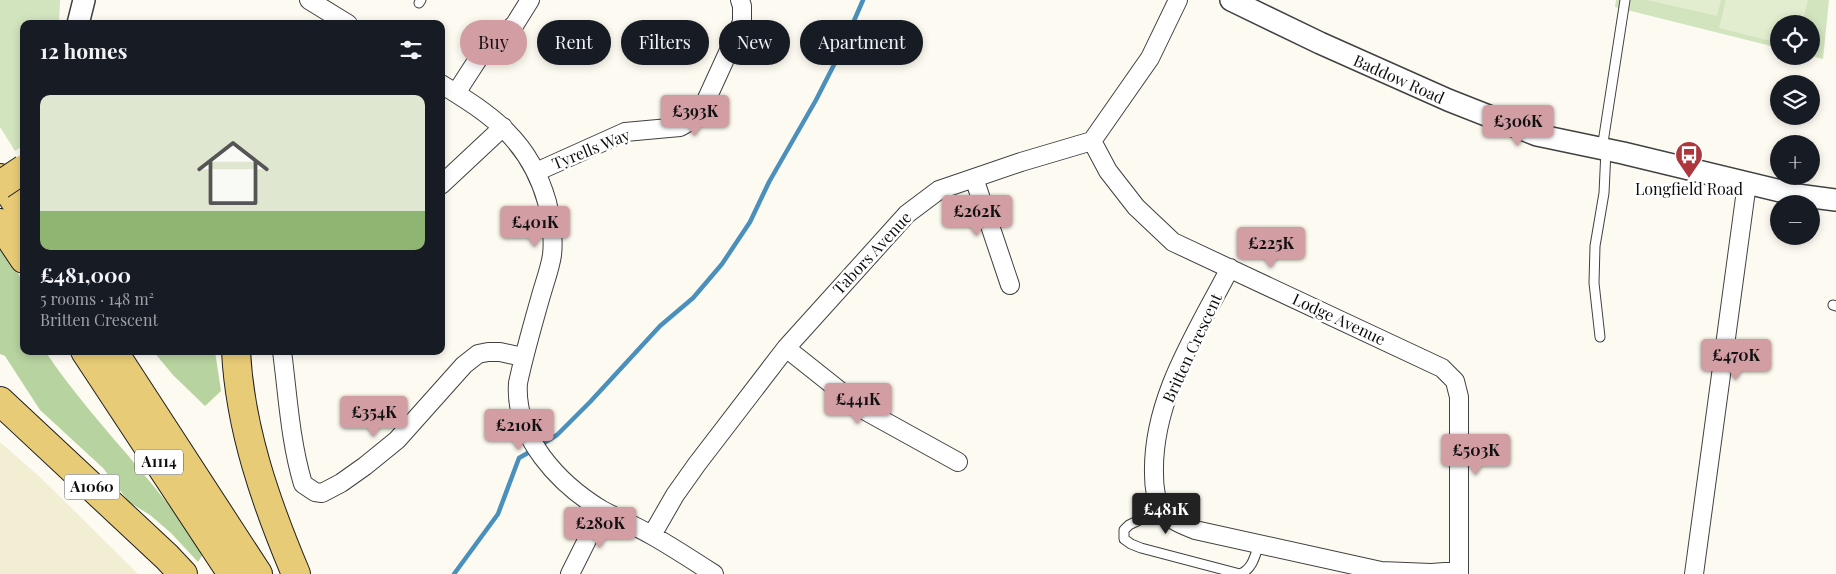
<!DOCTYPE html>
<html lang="en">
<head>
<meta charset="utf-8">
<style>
	:root { --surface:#171b24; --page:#242831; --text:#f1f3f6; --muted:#9ea1a6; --line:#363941; --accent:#d29ea3 }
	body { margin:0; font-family:"Playfair Display",serif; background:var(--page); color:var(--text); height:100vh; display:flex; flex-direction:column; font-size:19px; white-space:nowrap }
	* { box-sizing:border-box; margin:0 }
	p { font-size:16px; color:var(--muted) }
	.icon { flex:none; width:28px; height:28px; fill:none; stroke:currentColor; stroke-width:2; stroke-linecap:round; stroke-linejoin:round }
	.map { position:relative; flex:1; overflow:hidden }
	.details { position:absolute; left:20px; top:20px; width:425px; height:335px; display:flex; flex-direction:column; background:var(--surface); border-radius:10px; box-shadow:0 2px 8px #0003 }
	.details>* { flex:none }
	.banner { position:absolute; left:460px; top:20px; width:475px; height:45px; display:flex; gap:10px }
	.tools { position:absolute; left:1770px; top:15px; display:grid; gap:10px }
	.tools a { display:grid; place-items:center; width:50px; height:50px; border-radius:50%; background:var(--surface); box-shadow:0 2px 8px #0003; font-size:25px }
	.price { position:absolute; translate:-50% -42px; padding:0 11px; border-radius:5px; background:var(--accent); color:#111; font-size:16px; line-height:32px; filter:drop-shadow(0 1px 2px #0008) }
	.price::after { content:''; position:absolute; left:50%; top:30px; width:15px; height:11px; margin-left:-8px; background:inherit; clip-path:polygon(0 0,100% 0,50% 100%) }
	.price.current { background:#222; color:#fff }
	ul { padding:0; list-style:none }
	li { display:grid; align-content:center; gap:10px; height:265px; padding:0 20px }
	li+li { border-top:1px solid var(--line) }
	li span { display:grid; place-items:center; height:155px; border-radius:10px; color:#555 }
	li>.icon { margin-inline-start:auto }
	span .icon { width:90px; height:90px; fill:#fffc; stroke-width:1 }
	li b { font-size:21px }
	h2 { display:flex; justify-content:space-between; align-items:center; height:60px; padding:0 20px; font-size:21px }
	.pill { padding:0 18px; border-radius:22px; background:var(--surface); box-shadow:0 2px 8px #0003; font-size:18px; line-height:45px }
	.pill.current { background:var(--accent); color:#111 }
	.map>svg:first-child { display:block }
	.farmland { fill:#f1eed3 }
	.green { fill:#d2e4be }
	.forest { fill:#b7d39f }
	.pitch { fill:#e2eccf }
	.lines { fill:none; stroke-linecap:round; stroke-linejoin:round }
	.stream { stroke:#4b90bd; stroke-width:4.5 }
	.service-casing { stroke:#414141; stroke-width:11 }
	.minor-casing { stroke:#414141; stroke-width:20 }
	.tertiary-casing { stroke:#414141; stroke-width:24 }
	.primary-casing { stroke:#1f1f1f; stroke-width:30 }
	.service { stroke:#fff; stroke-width:9 }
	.minor { stroke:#fff; stroke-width:18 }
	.tertiary { stroke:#fff; stroke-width:21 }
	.primary { stroke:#e8cb76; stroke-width:28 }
	.primary-bridge-casing { stroke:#1f1f1f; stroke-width:30; stroke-linecap:butt }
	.primary-bridge { stroke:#e8cb76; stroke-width:28 }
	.labels { text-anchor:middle; stroke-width:5; stroke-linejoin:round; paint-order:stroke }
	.shield { fill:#fff; stroke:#565656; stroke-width:1 }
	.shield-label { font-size:15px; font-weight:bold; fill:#0e0e0e }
	.street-label { font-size:16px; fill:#0e0e0e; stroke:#fff }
	.poi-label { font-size:16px; fill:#0e0e0e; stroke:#fff }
</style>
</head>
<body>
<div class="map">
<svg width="1836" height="574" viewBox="0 0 1836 574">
	<rect width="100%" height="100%" fill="#fdfbf1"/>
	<path class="farmland" d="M0,442L42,479L138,574H0Z"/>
	<path class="green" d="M0,0H60L59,24H24V145L15,151L0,127Z
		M1616,0H1829L1823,59L1811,56V24H1779V48L1615,7Z"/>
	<path class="forest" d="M0,244L24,283V351H45C93,423 158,481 203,554L198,562L171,533L150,515L129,502L103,468L40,410L5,356L0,354Z
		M153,351H215L221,391L205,406L173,375Z"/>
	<path class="pitch" d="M1647,0H1721L1717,16Z
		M1726,0H1808L1802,24H1779V43L1719,28Z"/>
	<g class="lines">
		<path class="stream" d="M539,446L557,435L590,402L660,326L693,298L722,264L750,222L769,182L816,100L840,53L863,0
			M454,574L498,514L519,458L533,450"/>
		<defs>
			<path id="service" d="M419,3L421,0
				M1602,149L1625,0
				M1833,305L1836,306
				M1600,337L1594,283L1595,246L1604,193L1606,150
				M1162,509L1129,525L1124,530V539L1131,544L1141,548L1240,574C1253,569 1255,555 1259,544"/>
			<path id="minor" d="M309,0L348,24
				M441,84C492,115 530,141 547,202C551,218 554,237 552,255C550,269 544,284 540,299C532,327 524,355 518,383C514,437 559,484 602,510C619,519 636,526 653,536C674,548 694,561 714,574
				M456,93L478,59L515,24L530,0
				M1092,141L1108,171L1136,207L1173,242L1442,368L1455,381L1459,397V574
				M536,172L625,132L680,127L694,119L704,105L742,22V6L740,0
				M974,178L1010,285
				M441,185L503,127
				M1230,268C1197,332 1152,399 1154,474C1154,485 1155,498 1161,507C1168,520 1183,525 1195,530L1381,571L1431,573L1459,571
				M786,348L864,410L958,462
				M282,351C288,397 290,440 303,484L315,492L322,493L341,483L365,466L397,440L464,365L478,354L488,352H500L523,357
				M652,535L675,495L697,464L786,348L907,214L939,190L1021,162L1092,141L1150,58L1178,0
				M570,574L602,510
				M1694,574L1747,183"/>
			<path id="tertiary" d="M1231,0L1320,43L1448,100L1537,135L1623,153L1797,195L1836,200
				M78,24L84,0"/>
			<path id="primary" d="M0,178L24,215
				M0,223L24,259
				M85,351L232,574
				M113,351L258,574
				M236,351C240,429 266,503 296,574
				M0,401L167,557L183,574"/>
		</defs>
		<use href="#service" class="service-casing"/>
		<use href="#minor" class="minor-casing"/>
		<use href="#tertiary" class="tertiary-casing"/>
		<use href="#primary" class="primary-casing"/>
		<use href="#service" class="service"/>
		<use href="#minor" class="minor"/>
		<use href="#tertiary" class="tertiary"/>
		<use href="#primary" class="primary"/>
		<defs>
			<path id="primary-bridge" d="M0,185L24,169"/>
		</defs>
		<use href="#primary-bridge" class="primary-bridge-casing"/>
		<use href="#primary-bridge" class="primary-bridge"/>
	</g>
	<defs>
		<symbol id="bus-pin" viewBox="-11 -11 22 30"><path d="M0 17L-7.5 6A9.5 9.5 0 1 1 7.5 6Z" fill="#ad373d" stroke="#fff"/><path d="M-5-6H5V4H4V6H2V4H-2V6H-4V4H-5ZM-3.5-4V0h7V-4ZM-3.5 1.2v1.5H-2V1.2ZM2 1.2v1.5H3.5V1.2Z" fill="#fff"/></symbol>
	</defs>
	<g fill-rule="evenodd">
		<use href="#bus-pin" x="1673" y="139" width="32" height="43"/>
	</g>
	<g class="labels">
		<g class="shield">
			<rect x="135" y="449.5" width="48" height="25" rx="4"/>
			<rect x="64.5" y="474.5" width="55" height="25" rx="4"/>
		</g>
		<g class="shield-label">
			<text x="159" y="467">A1114</text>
			<text x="92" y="492">A1060</text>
		</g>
		<g class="street-label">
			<text transform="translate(1399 79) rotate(24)" y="6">Baddow Road</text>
			<text transform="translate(591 149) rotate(-22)" y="6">Tyrells Way</text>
			<text transform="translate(872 253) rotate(-47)" y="6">Tabors Avenue</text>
			<text transform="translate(1339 319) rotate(25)" y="6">Lodge Avenue</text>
			<text transform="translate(1192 348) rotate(-65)" y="6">Britten Crescent</text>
		</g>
		<g class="poi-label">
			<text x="1689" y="195">Longfield Road</text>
		</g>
	</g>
</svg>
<div class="tools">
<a><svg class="icon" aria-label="locate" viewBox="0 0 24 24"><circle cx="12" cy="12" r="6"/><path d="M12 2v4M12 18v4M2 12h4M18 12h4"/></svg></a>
<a><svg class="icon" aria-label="layers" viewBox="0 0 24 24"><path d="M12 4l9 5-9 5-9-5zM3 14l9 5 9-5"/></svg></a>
<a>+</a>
<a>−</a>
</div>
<b class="price" style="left:695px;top:137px">£393K</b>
<b class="price" style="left:1518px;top:147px">£306K</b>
<b class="price" style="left:977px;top:237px">£262K</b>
<b class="price" style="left:535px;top:248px">£401K</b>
<b class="price" style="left:1271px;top:269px">£225K</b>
<b class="price" style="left:1736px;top:381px">£470K</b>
<b class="price" style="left:858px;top:425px">£441K</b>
<b class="price" style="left:374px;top:438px">£354K</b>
<b class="price" style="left:519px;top:451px">£210K</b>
<b class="price" style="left:1476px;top:476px">£503K</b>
<b class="price current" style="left:1166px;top:535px">£481K</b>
<b class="price" style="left:600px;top:549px">£280K</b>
<div class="banner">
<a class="pill current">Buy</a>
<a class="pill">Rent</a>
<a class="pill">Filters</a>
<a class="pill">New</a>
<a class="pill">Apartment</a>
</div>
<section class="details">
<h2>12 homes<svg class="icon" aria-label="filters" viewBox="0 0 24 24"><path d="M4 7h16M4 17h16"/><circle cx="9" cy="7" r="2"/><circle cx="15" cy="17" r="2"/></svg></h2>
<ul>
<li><span style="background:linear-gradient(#dfe7d0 75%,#8fb573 0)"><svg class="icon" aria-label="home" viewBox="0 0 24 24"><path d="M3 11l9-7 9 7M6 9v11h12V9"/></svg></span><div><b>£481,000</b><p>5 rooms · 148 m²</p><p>Britten Crescent</p></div></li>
</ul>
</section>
</div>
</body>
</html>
